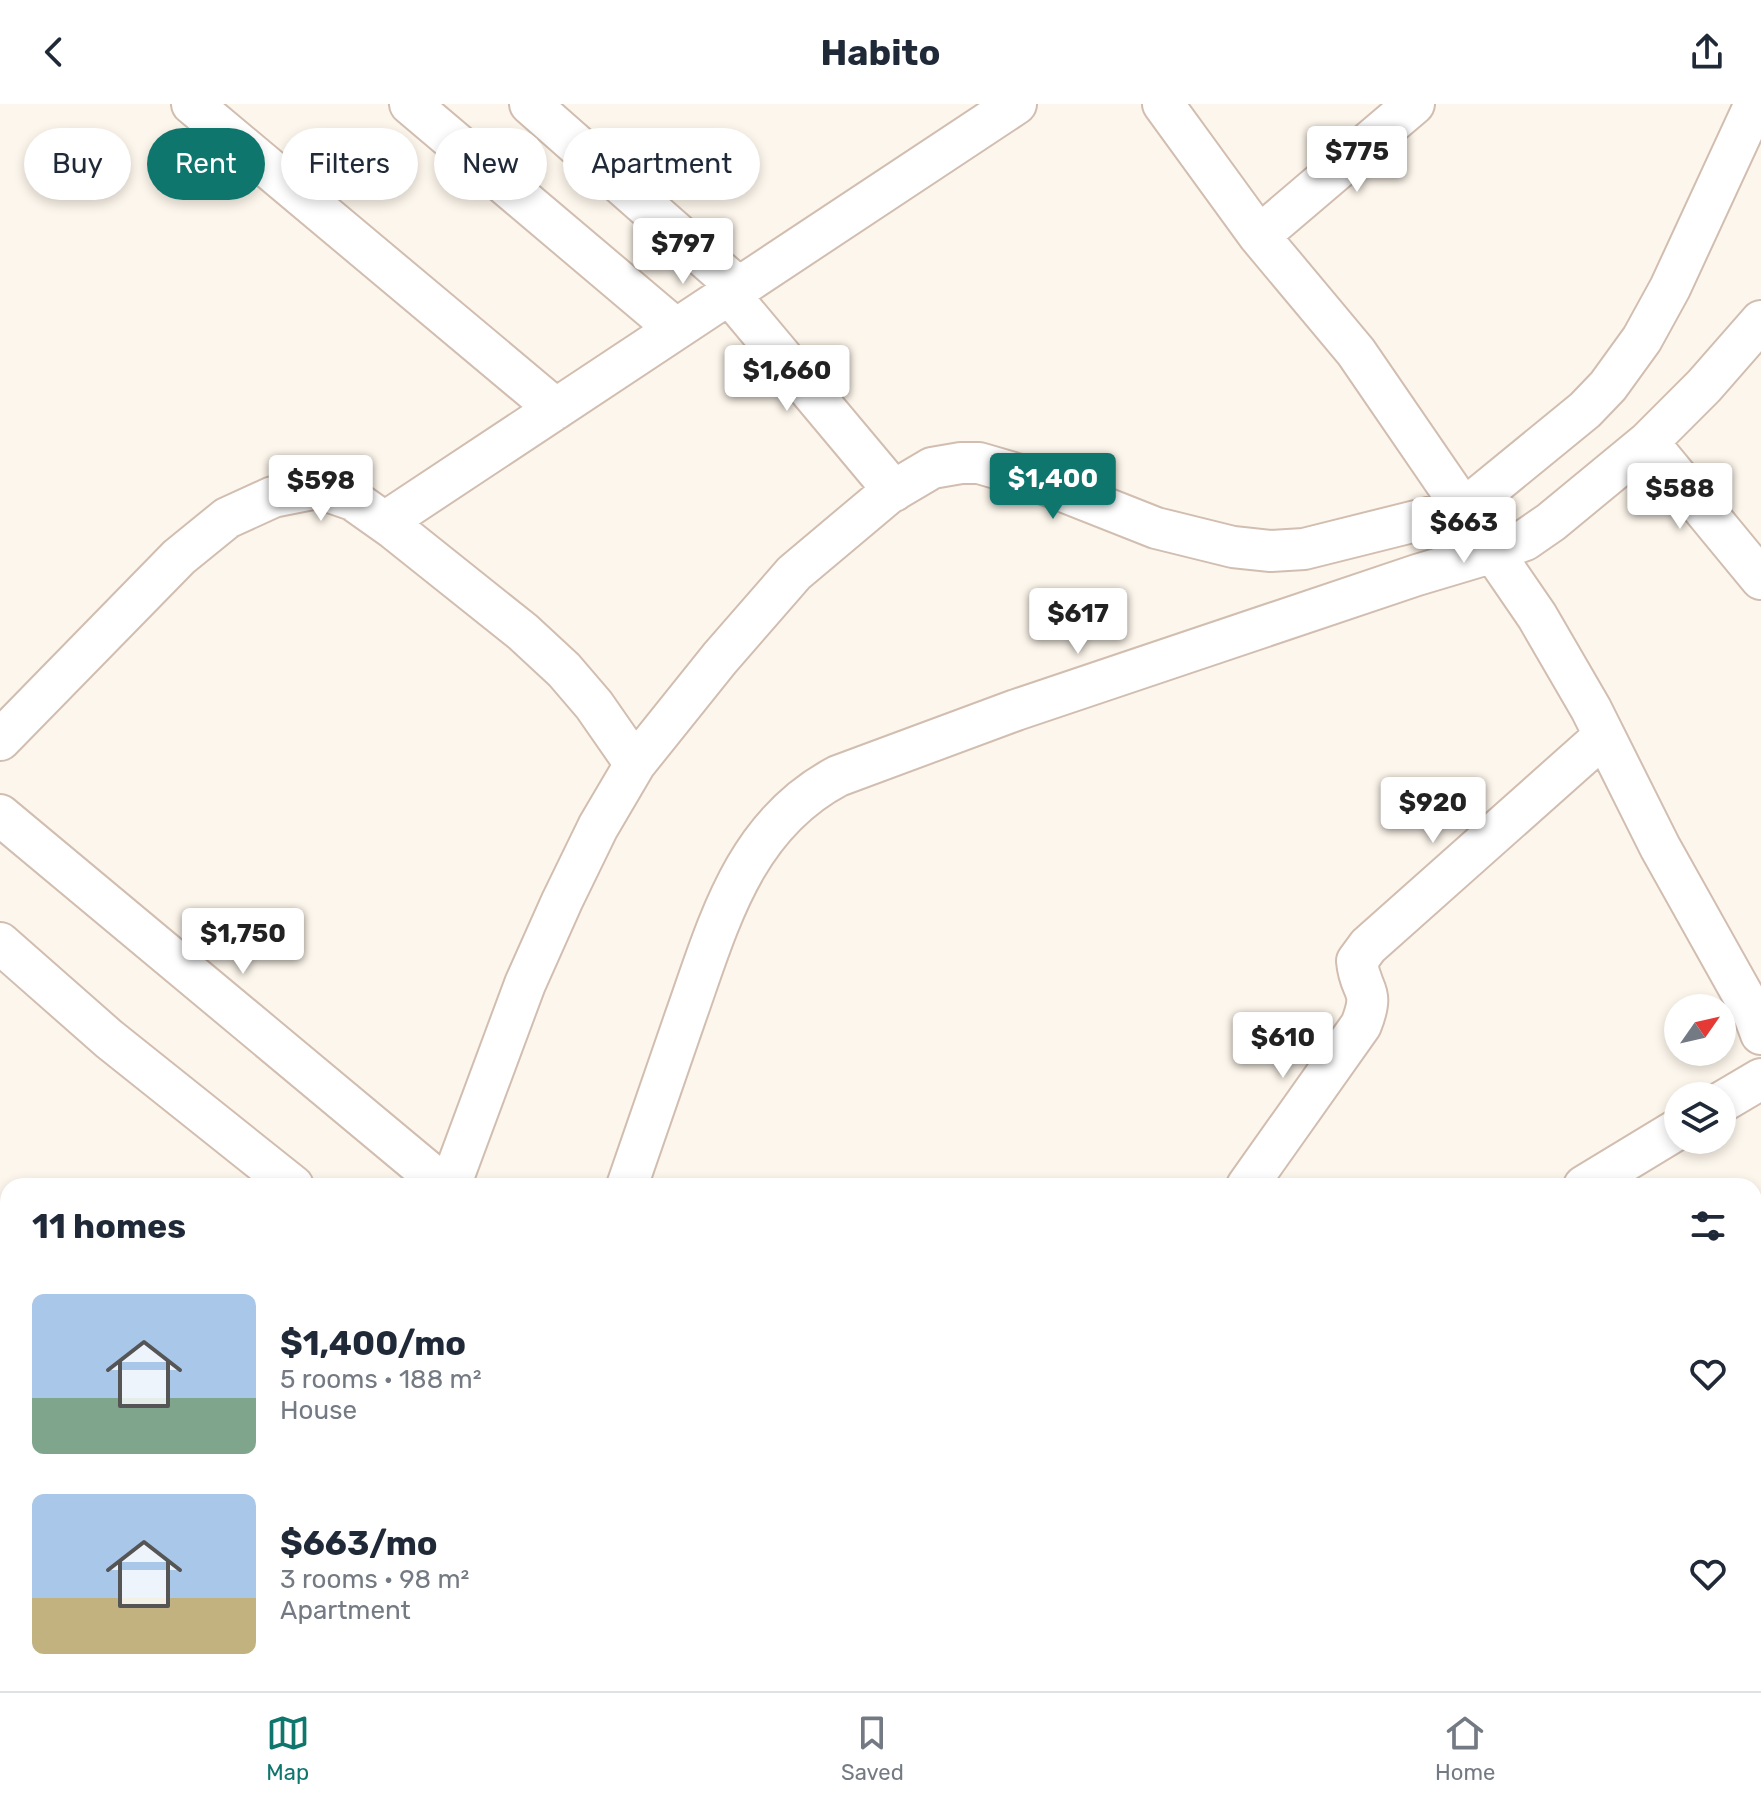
<!DOCTYPE html>
<html lang="en">
<head>
<meta charset="utf-8">
<style>
	:root { --surface:#fff; --page:#f2f2f3; --text:#1f2937; --muted:#747a83; --line:#e0e1e3; --accent:#0f766e }
	body { margin:0; font-family:Rubik,sans-serif; background:var(--page); color:var(--text); height:100vh; display:flex; flex-direction:column; font-size:30px; white-space:nowrap }
	* { box-sizing:border-box; margin:0 }
	p { font-size:26px; color:var(--muted) }
	.icon { flex:none; width:44px; height:44px; fill:none; stroke:currentColor; stroke-width:2; stroke-linecap:round; stroke-linejoin:round }
	.map { position:relative; flex:1; overflow:hidden }
	.drawer { position:absolute; left:0px; top:1074px; width:1762px; height:514px; display:flex; flex-direction:column; background:var(--surface); border-radius:24px 24px 0 0; box-shadow:0 4px 12px #0003 }
	.drawer>* { flex:none }
	.banner { position:absolute; left:24px; top:24px; width:800px; height:72px; display:flex; gap:16px }
	.needle { width:52px; rotate:56deg }
	.tools { position:absolute; left:1664px; top:890px; display:grid; gap:16px }
	.tools a { display:grid; place-items:center; width:72px; height:72px; border-radius:50%; background:var(--surface); box-shadow:0 4px 12px #0003; font-size:40px }
	.price { position:absolute; translate:-50% -68px; padding:0 18px; border-radius:8px; background:#fff; color:#222; font-size:26px; line-height:52px; filter:drop-shadow(0 2px 4px #0008) }
	.price::after { content:''; position:absolute; left:50%; top:48px; width:24px; height:18px; margin-left:-12px; background:inherit; clip-path:polygon(0 0,100% 0,50% 100%) }
	.price.current { background:var(--accent); color:#fff }
	ul { padding:0; list-style:none }
	li { display:flex; align-items:center; gap:24px; height:200px; padding:0 32px }
	li span { display:grid; place-items:center; flex:none; width:224px; height:160px; border-radius:12px; color:#555 }
	li>.icon { margin-inline-start:auto }
	span .icon { width:96px; height:96px; fill:#fffc; stroke-width:1 }
	li b { font-size:34px }
	h2 { display:flex; justify-content:space-between; align-items:center; height:96px; padding:0 32px; font-size:34px }
	.chip { padding:0 28px; border-radius:36px; background:var(--surface); box-shadow:0 4px 12px #0003; font-size:28px; line-height:72px }
	.chip.current { background:var(--accent); color:#fff }
	header { display:flex; justify-content:space-between; align-items:center; height:104px; padding:0 32px; background:var(--surface); font-size:36px; font-weight:700 }
	.menu { display:flex; justify-content:space-around; align-items:center; height:112px; border-top:2px solid var(--line); background:var(--surface); font-size:22px; color:var(--muted) }
	.menu a { display:grid; justify-items:center; gap:4px }
	.menu .current { color:var(--accent) }
	.map>svg:first-child { display:block }
	.lines { fill:none; stroke-linecap:round; stroke-linejoin:round }
	.stream { stroke:#a5d3da; stroke-width:10 }
	.building { fill:#f3d5c3; stroke:#e6bba3; stroke-width:2 }
	.street-casing { stroke:#d1beb0; stroke-width:44 }
	.street { stroke:#fff; stroke-width:40 }
</style>
</head>
<body>
<header><svg class="icon" aria-label="back" viewBox="0 0 24 24"><path d="M15 5l-7 7 7 7"/></svg>Habito<svg class="icon" aria-label="share" viewBox="0 0 24 24"><path d="M12 15V3M7 8l5-5 5 5M5 13v7h14v-7"/></svg></header>
<div class="map">
<svg width="1761" height="1587" viewBox="0 0 1761 1587">
	<rect width="100%" height="100%" fill="#fdf6ec"/>
	<g class="lines">
		<path class="stream" d="M0,1120L8,1127"/>
	</g>
	<path class="building" d="M1019,1580H1056L1064,1587H1013Z"/>
	<g class="lines">
		<defs>
			<path id="street" d="M192,0L556,305
				M410,0L676,225
				M530,0L739,184
				M1163,0L1259,132L1356,248L1537,512L1591,605L1660,743L1754,911L1761,930
				M1259,132L1414,0
				M729,190L894,387
				M1648,338L1761,475
				M385,418L1016,0
				M0,636L179,453L227,414L273,393L318,384L353,396L394,425L523,528L564,566L594,601L635,660
				M0,711L445,1082
				M0,839L109,935L293,1082
				M1722,998L1761,975
				M450,1082L525,880L562,797L598,723L635,660L720,554L794,469L888,390L932,364L961,359H979L1027,373L1156,424L1233,443L1271,447L1304,445L1464,405L1585,306L1608,282L1642,235L1670,184L1755,0
				M627,1082C646,1026 666,970 685,914C718,821 743,722 838,672L1016,606L1417,471L1494,448L1525,436L1551,418L1648,338L1704,282L1761,217
				M1247,1082L1361,921C1376,883 1360,890 1357,857L1368,842L1604,632
				M1584,1082L1678,1025
				M0,1261L8,1267
				M1754,1381L1761,1392
				M0,1458L8,1464
				M0,1551L8,1556
				M51,1580L63,1587
				M171,1580L181,1587
				M379,1580L387,1587
				M681,1580L689,1587
				M542,1587L547,1580
				M1627,1587L1632,1580"/>
		</defs>
		<use href="#street" class="street-casing"/>
		<use href="#street" class="street"/>
	</g>
</svg>
<div class="tools">
<a><svg class="needle" viewBox="-14 -14 28 28"><path d="M0-13l5 13h-10z" fill="#e53935"/><path d="M0 13l5-13h-10z" fill="#747a83"/></svg></a>
<a><svg class="icon" aria-label="layers" viewBox="0 0 24 24"><path d="M12 4l9 5-9 5-9-5zM3 14l9 5 9-5"/></svg></a>
</div>
<b class="price" style="left:1357px;top:90px">$775</b>
<b class="price" style="left:683px;top:182px">$797</b>
<b class="price" style="left:787px;top:309px">$1,660</b>
<b class="price current" style="left:1053px;top:417px">$1,400</b>
<b class="price" style="left:321px;top:419px">$598</b>
<b class="price" style="left:1680px;top:427px">$588</b>
<b class="price" style="left:1464px;top:461px">$663</b>
<b class="price" style="left:1078px;top:552px">$617</b>
<b class="price" style="left:1433px;top:741px">$920</b>
<b class="price" style="left:243px;top:872px">$1,750</b>
<b class="price" style="left:1283px;top:976px">$610</b>
<div class="banner">
<a class="chip">Buy</a>
<a class="chip current">Rent</a>
<a class="chip">Filters</a>
<a class="chip">New</a>
<a class="chip">Apartment</a>
</div>
<section class="drawer">
<h2>11 homes<svg class="icon" aria-label="filters" viewBox="0 0 24 24"><path d="M4 7h16M4 17h16"/><circle cx="9" cy="7" r="2"/><circle cx="15" cy="17" r="2"/></svg></h2>
<ul>
<li><span style="background:linear-gradient(#a9c7e8 65%,#7fa58c 0)"><svg class="icon" aria-label="home" viewBox="0 0 24 24"><path d="M3 11l9-7 9 7M6 9v11h12V9"/></svg></span><div><b>$1,400/mo</b><p>5 rooms · 188 m²</p><p>House</p></div><svg class="icon" aria-label="heart" viewBox="0 0 24 24"><path d="M12 20l-8-8c-3-5 5-10 8-4 3-6 11-1 8 4z"/></svg></li>
<li><span style="background:linear-gradient(#a9c7e8 65%,#c2b280 0)"><svg class="icon" aria-label="home" viewBox="0 0 24 24"><path d="M3 11l9-7 9 7M6 9v11h12V9"/></svg></span><div><b>$663/mo</b><p>3 rooms · 98 m²</p><p>Apartment</p></div><svg class="icon" aria-label="heart" viewBox="0 0 24 24"><path d="M12 20l-8-8c-3-5 5-10 8-4 3-6 11-1 8 4z"/></svg></li>
</ul>
</section>
</div>
<nav class="menu">
<a class="current"><svg class="icon" aria-label="map" viewBox="0 0 24 24"><path d="M3 6l6-2 6 2 6-2v14l-6 2-6-2-6 2zM9 4v14M15 6v14"/></svg>Map</a>
<a><svg class="icon" aria-label="saved" viewBox="0 0 24 24"><path d="M7 4h10v16l-5-4-5 4z"/></svg>Saved</a>
<a><svg class="icon" aria-label="home" viewBox="0 0 24 24"><path d="M3 11l9-7 9 7M6 9v11h12V9"/></svg>Home</a>
</nav>
</body>
</html>
